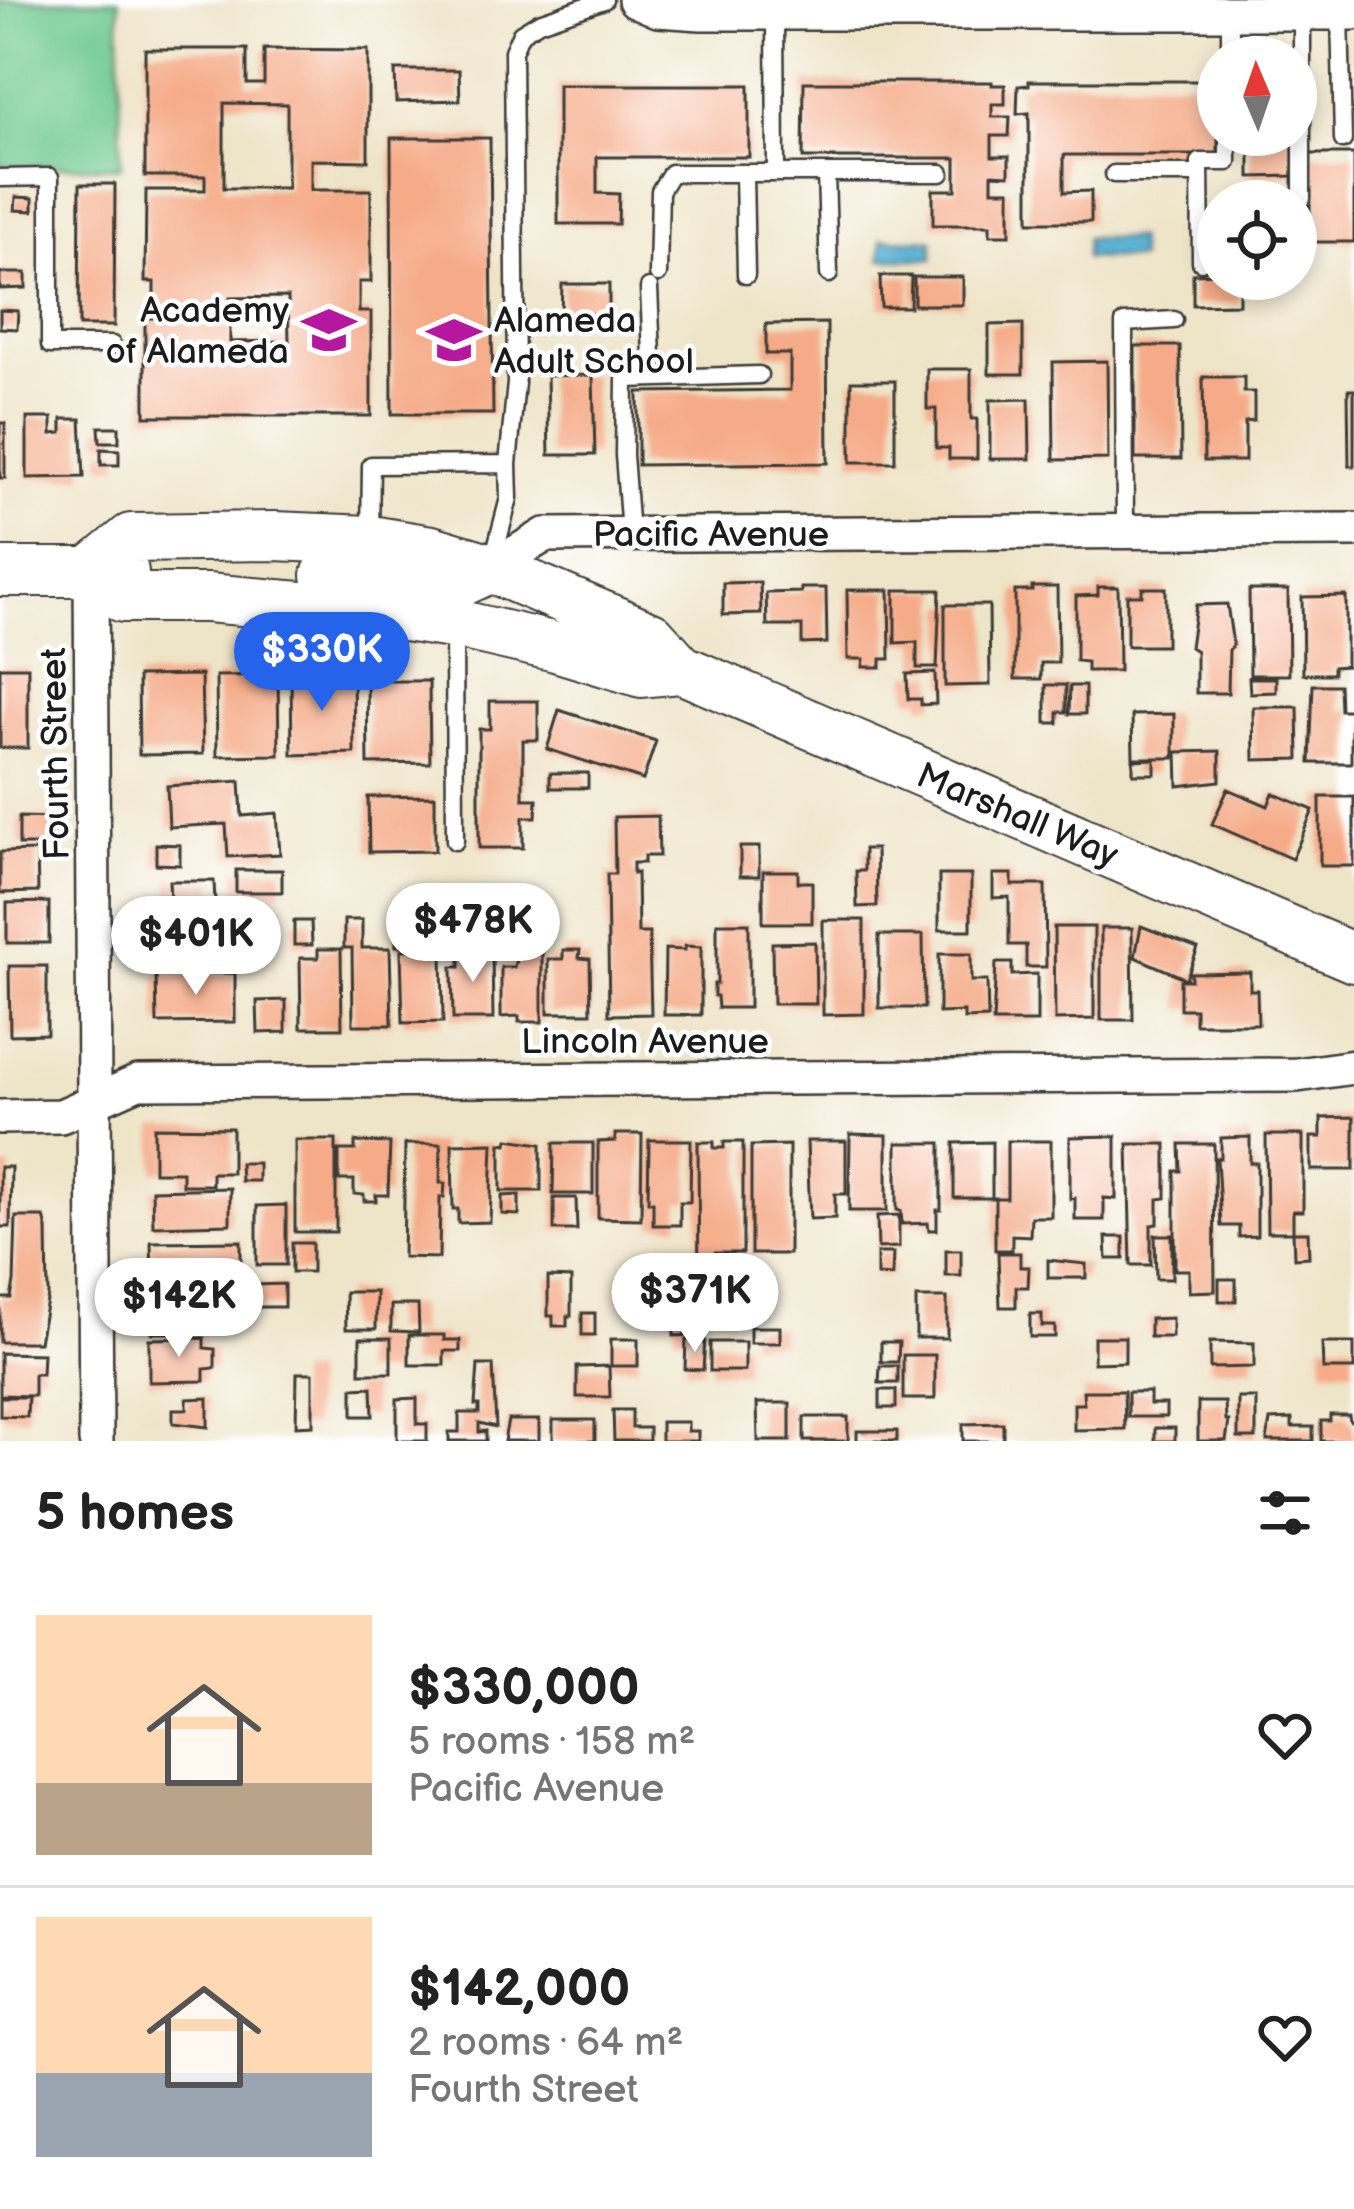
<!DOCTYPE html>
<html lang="en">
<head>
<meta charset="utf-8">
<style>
	:root { --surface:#fff; --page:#f2f2f2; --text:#222; --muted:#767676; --line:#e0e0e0; --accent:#2563eb }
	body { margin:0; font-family:"Balsamiq Sans",sans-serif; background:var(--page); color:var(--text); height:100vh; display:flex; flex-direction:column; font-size:45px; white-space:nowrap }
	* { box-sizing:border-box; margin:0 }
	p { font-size:39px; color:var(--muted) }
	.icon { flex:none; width:66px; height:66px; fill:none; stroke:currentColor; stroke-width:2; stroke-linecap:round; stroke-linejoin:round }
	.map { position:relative; height:1441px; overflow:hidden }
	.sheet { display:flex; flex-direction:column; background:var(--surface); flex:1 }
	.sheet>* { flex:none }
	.needle { width:78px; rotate:358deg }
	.fabs { position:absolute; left:1197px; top:36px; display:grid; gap:24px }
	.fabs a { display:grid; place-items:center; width:120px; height:120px; border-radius:50%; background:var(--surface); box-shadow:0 6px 18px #0003; font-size:60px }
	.price { position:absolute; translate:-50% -102px; padding:0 27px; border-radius:42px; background:#fff; color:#222; font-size:39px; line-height:78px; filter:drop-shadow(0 3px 6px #0008) }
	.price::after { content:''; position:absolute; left:50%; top:72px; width:36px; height:27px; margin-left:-18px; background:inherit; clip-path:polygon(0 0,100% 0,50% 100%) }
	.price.selected { background:var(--accent); color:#fff }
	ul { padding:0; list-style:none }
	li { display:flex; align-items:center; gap:36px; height:300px; padding:0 36px }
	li+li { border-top:3px solid var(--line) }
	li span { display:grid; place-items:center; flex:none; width:336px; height:240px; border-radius:0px; color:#555 }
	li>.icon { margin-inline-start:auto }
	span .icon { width:144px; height:144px; fill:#fffc; stroke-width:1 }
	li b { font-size:51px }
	h2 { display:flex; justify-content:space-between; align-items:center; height:144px; padding:0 36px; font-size:51px }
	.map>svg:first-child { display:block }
	.green { fill:#6ec990; stroke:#457256; stroke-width:3 }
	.water { fill:#4eabcd; stroke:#356474; stroke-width:3 }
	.building { fill:#f5ab88; fill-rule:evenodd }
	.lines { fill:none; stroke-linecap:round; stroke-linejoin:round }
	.lane-casing { stroke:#3c3a36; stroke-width:21 }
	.street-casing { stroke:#3c3a36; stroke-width:38 }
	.secondary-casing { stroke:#3c3a36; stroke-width:52 }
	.lane { stroke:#fff; stroke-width:16 }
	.street { stroke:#fff; stroke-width:33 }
	.secondary { stroke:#fff; stroke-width:48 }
	.labels { text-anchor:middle; stroke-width:9; stroke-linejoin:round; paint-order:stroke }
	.poi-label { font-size:36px; fill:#1c1c1c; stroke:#fff; text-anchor:end }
	.street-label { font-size:36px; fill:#1c1c1c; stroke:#fff }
</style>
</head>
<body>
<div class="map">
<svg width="1354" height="1441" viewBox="0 0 1354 1441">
	<rect width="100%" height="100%" fill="#fff"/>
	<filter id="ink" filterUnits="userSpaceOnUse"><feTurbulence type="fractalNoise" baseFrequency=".00833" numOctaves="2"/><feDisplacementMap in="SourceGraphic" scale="24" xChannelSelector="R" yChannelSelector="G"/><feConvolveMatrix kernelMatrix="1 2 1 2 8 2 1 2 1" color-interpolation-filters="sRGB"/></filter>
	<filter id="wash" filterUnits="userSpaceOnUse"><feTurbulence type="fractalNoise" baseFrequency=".004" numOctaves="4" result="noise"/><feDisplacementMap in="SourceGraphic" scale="48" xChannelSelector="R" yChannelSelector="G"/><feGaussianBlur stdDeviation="2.7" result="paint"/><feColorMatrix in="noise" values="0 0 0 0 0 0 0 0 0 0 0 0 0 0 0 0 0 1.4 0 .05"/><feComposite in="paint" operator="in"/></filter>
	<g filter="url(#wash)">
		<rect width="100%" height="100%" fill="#eee4c8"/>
		<path class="green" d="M0,0H119L121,167L0,166Z"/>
		<path class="water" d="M1086,238H1137L1139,259L1085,258Z
			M882,239L933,240V259H881Z"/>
		<g id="blocks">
			<path class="building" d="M145,49H247V84H264V49L368,50V161L311,160V190H371V282H359V312H371V416H145V318H154V282H145L146,190H205V176H145ZM224,103L287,104V188H224ZM288,297L289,341L230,342V298Z
				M395,70H459L460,100L396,102Z
				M1029,81H1218V155H1064V192L1091,191V222H1029V113L1017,114L1018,86L1029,85Z
				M804,82H992V85H1005V104H992V117H1010L1009,136H992V156H1009V175L992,174V190H1010V235H990V225H933V190H956V158H803Z
				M558,85H749V157H597V193L619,194L618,224H558Z
				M1250,135H1293V176L1250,177Z
				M391,138H490L493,414H392Z
				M1310,154H1354V242H1310Z
				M80,184H115L114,326H79Z
				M16,197L33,198V211L15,210Z
				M0,273H26V288L0,289Z
				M1218,273V279H1239V304L1193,305V274Z
				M880,276H911L910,307H881Z
				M914,277H963V305H914Z
				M562,284H609V314L561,313Z
				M0,310L18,311L17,329L0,328Z
				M827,323L828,463L638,465V392L790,390V354H766V324Z
				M1023,324V374H989V325Z
				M1135,346H1180L1181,459H1135Z
				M1107,361L1108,459L1054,460L1053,362Z
				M927,369H971V419H977V459H949V448H936V409H927Z
				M593,375L595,455H549L547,376Z
				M1203,377H1244V392H1254V421L1245,422V461H1204Z
				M851,381H895V462H851Z
				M1348,390H1354V466H1349Z
				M1029,399L1030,459H990V400Z
				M27,418H52V434L62,433V419H81L84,477L27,478Z
				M0,423H5V478H0Z
				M99,427H119V442H100Z
				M101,449L119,450V465H101Z
				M760,582L761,614L723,615V583Z
				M1032,587H1057L1058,663H1041V679H1015V591H1032Z
				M1098,587H1118L1119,671H1087V662L1076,661V596L1098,595Z
				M801,588H826L827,643L802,644V626H767L766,593L801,592Z
				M1142,588H1166V646H1127V595H1142Z
				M847,590H889L890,659H881V667H863L864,659H848Z
				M895,590H940L937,668H917V642L895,643Z
				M1249,590H1288L1289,675H1250Z
				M1346,596V666L1333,667V674H1303L1302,597Z
				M1227,604L1233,645L1229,650L1228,693H1196V651L1190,647L1196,605Z
				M945,605H989L990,685L945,686Z
				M0,667H28V748H0Z
				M935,673L936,704L921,705V699H908L907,674Z
				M353,674L354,753L292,755L291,675Z
				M201,675L203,754L139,755L138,676Z
				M278,675L279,755L217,756L216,676Z
				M1249,678H1276V692L1250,693Z
				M367,681H429L430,763L368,764Z
				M1046,685H1066V712H1058V723H1046Z
				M1313,685H1339L1340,710H1351V763H1310Z
				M1070,686H1085V714H1069Z
				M490,701H538V740H523V799H537L536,817H523V848H479V729H490Z
				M1253,707H1298L1299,759L1254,760Z
				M559,710L656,741L643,780L547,749Z
				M1174,714V758H1133L1132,715Z
				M1220,751V781L1178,786L1177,752Z
				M1155,759V774H1133V760Z
				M550,773H588V788H550Z
				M240,781L242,816L277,813L280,854L228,857L226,824L169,827L167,786Z
				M1228,789L1268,806L1273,793L1313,810L1292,859L1212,824Z
				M435,796V851L369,852L368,797Z
				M1320,797H1354V866H1320Z
				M658,816L659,856H644V863H633V874L637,873L638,933H649L651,1014L609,1015L607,874H615L614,817Z
				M19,817L54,818V845H19Z
				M156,844L180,845V865L156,864Z
				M740,847H759V876H740Z
				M864,849H876L877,906L857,907L856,871H864Z
				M37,851L38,892L0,893V852Z
				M236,870H282V892H236Z
				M763,871H798V882H812V923H763Z
				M993,874H1012V885H1045L1046,967H1026V945H1009V897L993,898Z
				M939,875H971V930H939Z
				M169,881H214L215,902L202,903V917L160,918L159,897L170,898Z
				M49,902V943H7V903Z
				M414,917L415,946H396V918Z
				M344,920H362V948H390L392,1025H353L352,948H344Z
				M823,920H864V1014L823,1015Z
				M294,921H311L312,945H294Z
				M717,923H749V1008H718L717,996H714V984H717Z
				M1141,926L1198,948L1186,979L1135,957Z
				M1054,927H1094V1019L1055,1020Z
				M1101,928H1132L1133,1020H1101Z
				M245,929V964L162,965V930Z
				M879,935H923L924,1008H879Z
				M815,942L816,1004H773L772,943Z
				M685,946L701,947V1015H664L665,949L685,950Z
				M469,948H492L493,1019H453L452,967H460V952H469Z
				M519,948H542V1022H519V1016L501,1017V967H514Z
				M318,949H341L342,1028H301L300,958H318Z
				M442,949L443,1022L403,1023L401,950Z
				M563,950H580L579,958L590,959L591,1013H548V959H563Z
				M939,954H971V981H987L988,1018L964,1019V1012L939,1013Z
				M996,963H1012V975L1037,974V1022H993Z
				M9,966H47V1034L10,1035Z
				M1250,972V990H1257L1258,1024H1195V1009H1180V980H1191V973Z
				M235,973V1022L157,1023L156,974Z
				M286,1000V1032L258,1033L257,1001Z
				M1354,1117V1170H1311V1137H1321V1118Z
				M154,1127L232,1128V1173H212V1185H182V1172H154Z
				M615,1134H642L641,1219L598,1218V1142L615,1141Z
				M850,1134L887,1135V1211H849Z
				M1266,1135H1303V1211H1293V1232H1267Z
				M1116,1136V1199L1104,1198V1220H1075V1198L1070,1199V1137Z
				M1250,1137V1163H1257V1236L1239,1237V1226H1221L1217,1158H1221V1138Z
				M508,1139L541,1144V1191H501V1143L507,1144Z
				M295,1140H336V1232H295Z
				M649,1140H691L690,1202H680V1225H653V1202H648Z
				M807,1141H846V1194H835V1218L810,1219Z
				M1007,1141H1051V1217H1031L1030,1236L1012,1235V1250H995V1198H1007Z
				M355,1142L390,1143L388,1195H376V1201H364V1195L354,1194V1180H339V1150H355Z
				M698,1142H714V1148H724V1142H743V1253H715V1302H699Z
				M992,1142V1198H954V1143Z
				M493,1143L490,1222L458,1223V1209H453L452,1144Z
				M554,1143H593V1194H553Z
				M897,1143H941V1210H937V1230H929L928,1223L902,1224L901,1211L897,1210Z
				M405,1144H441L440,1183H445L444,1197H440L439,1258L403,1257Z
				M1128,1144H1166V1198L1158,1199V1224L1151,1225V1265H1131Z
				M1180,1144H1214L1215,1291L1189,1292V1270H1175V1171H1181Z
				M789,1145V1254H751V1146Z
				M240,1163H258V1181H241Z
				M0,1167H11L10,1227H0Z
				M230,1188V1224L153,1226L152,1190Z
				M519,1195V1215L502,1214V1196Z
				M554,1198H576L577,1230H554Z
				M286,1205V1265H257V1206Z
				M899,1215V1247L878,1248L877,1216Z
				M16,1217H44L47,1229L48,1295L39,1342H0V1298H11L14,1282Z
				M1293,1232H1308L1309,1257L1294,1258Z
				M1155,1235H1172V1279H1156Z
				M1106,1237H1124V1259H1107Z
				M241,1241V1279L152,1281L151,1242Z
				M292,1243H312V1272H292Z
				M946,1250H961V1276H946Z
				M877,1253H893L892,1276L877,1275Z
				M998,1253H1020V1267H1029L1028,1287H1016V1307H1000Z
				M1048,1260L1086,1264V1278H1048Z
				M548,1277L571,1278V1316H567V1326H553V1316H548Z
				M1219,1279H1236V1301H1219Z
				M284,1284V1307H254V1285Z
				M345,1292H376V1329H346Z
				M151,1295H233V1332L151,1333Z
				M916,1298H947V1338H916Z
				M695,1303L696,1335L674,1336V1304Z
				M391,1305H418L419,1332L391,1331Z
				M582,1313H595V1335H582Z
				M1030,1314H1042V1326H1055V1337H1030Z
				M1172,1318V1337H1150V1319Z
				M750,1327H780V1343H750Z
				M409,1335H444V1340H460V1351H444V1365H409Z
				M1094,1337H1125V1362L1094,1363Z
				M204,1338V1348L215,1349V1368L204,1369V1381L149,1382V1339Z
				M360,1338H391V1373H360Z
				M611,1339H638V1366H611Z
				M686,1340H705L703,1370L685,1369Z
				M710,1342H745V1371H710Z
				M881,1342H899L898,1362H881Z
				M1210,1342L1254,1343V1367L1210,1368Z
				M1322,1343H1354V1369H1323Z
				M0,1353L43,1354L42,1374H34V1396L0,1395Z
				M903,1355H935V1399H903Z
				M478,1365H493L496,1427L479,1423V1432L486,1431V1441H449V1432H459V1413H479V1405H475Z
				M609,1366L610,1397H577V1367Z
				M880,1366H898V1383H879Z
				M297,1373H313V1425L296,1426Z
				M372,1387L373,1416H353V1388Z
				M880,1390H896V1408H880Z
				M1083,1391H1124L1125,1429L1074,1430V1404H1084Z
				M1128,1392H1150V1404H1166V1417H1128Z
				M0,1397H28L27,1417L0,1416Z
				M208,1398V1427L173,1423V1409H187V1399Z
				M417,1398V1424H427V1441H397V1399Z
				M1238,1398H1256V1438H1238Z
				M1198,1402H1225L1226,1421H1229L1226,1441H1198Z
				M757,1403H790V1441H758Z
				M613,1410H632V1428H649V1441H614Z
				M1330,1415H1349L1350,1421H1354V1441H1321V1421H1330Z
				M804,1417H848V1441H804Z
				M1292,1419V1427H1313V1441H1267L1270,1420Z
				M508,1420H539V1441H504Z
				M553,1420H595V1441H553Z
				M661,1422H688V1431H698V1441H661Z
				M1003,1423V1441H963V1424Z
				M1155,1428H1175V1441H1155Z
				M857,1431H897V1441H857Z"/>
		</g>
	</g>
	<g filter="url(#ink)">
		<use href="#blocks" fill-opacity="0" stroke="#3c3a36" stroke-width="3"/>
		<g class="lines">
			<defs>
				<path id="lane" d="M775,13L776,173
					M1340,13L1343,140
					M1230,57V13
					M826,173L829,274
					M744,174L746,275
					M1114,174H1200
					M0,178L50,177V345H112
					M1280,201V198L1302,199V13
					M1201,262L1200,162H1228V135
					M658,274L660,191L671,173H941
					M649,288L653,378
					M508,464L516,383L513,51L521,33L539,22L604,0
					M1125,531L1124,323L1174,320
					M630,533L624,455L625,379L759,375
					M370,538L371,465L508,464L509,498L491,567
					M454,626L455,841"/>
				<path id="street" d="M635,0L658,10L701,13H1354
					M491,568L545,535L1354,530
					M91,571L96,1441
					M0,1117L61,1116L138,1082L1297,1075L1354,1067"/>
				<path id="secondary" d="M91,571L131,538L274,536L370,540L431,550L491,568L651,636L681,669L1354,958
					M91,571L123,598H207L371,612L465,626L556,647L642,673L681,669
					M0,572H124
					M326,575L419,584L459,583L487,570"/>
			</defs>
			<use href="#lane" class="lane-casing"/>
			<use href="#street" class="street-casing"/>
			<use href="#secondary" class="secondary-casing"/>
			<use href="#lane" class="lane"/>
			<use href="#street" class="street"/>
			<use href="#secondary" class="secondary"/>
		</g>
	</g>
	<defs>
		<symbol id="school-bare" viewBox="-9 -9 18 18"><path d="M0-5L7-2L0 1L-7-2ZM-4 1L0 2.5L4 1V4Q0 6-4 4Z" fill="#b5179e" stroke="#fff" stroke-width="2.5" paint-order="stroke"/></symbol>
		<symbol id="university-bare" viewBox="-9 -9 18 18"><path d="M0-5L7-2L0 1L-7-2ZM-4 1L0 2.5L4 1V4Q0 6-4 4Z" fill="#b5179e" stroke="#fff" stroke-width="2.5" paint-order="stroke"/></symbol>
	</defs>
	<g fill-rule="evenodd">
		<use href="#school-bare" x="291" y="292" width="76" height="76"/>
		<use href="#university-bare" x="416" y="302" width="76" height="76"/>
	</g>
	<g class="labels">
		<g class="poi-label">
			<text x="289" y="322">Academy<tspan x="289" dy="41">of Alameda</tspan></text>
			<text x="494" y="332" text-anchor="start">Alameda<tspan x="494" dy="41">Adult School</tspan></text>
		</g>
		<g class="street-label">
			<text x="711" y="546">Pacific Avenue</text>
			<text transform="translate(54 754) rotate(-91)" y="13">Fourth Street</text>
			<text transform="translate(1018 814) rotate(23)" y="13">Marshall Way</text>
			<text x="645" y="1053">Lincoln Avenue</text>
		</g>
	</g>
</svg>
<div class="fabs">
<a><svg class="needle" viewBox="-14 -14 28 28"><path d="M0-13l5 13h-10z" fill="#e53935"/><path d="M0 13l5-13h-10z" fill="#767676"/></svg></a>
<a><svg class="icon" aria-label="locate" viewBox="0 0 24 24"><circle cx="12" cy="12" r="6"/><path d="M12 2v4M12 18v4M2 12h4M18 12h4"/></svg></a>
</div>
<b class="price selected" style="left:322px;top:714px">$330K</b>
<b class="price" style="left:473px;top:985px">$478K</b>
<b class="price" style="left:196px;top:998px">$401K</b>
<b class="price" style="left:695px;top:1355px">$371K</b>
<b class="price" style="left:179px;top:1360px">$142K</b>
</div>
<section class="sheet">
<h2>5 homes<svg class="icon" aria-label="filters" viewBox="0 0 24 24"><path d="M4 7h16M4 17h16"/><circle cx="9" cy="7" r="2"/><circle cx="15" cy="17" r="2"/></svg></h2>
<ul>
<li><span style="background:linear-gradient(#ffd9b3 70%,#b9a48a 0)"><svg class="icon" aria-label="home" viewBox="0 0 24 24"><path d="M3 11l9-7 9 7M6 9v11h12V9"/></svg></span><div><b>$330,000</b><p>5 rooms · 158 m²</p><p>Pacific Avenue</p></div><svg class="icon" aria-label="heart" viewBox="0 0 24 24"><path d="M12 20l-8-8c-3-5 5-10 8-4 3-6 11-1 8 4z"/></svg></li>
<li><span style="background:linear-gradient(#ffd9b3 65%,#9aa5b1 0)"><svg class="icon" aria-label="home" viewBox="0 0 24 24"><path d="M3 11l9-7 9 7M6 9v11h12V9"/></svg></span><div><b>$142,000</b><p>2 rooms · 64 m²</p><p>Fourth Street</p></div><svg class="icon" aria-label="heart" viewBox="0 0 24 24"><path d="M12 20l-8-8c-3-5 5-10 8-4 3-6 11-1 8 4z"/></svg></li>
</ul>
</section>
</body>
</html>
